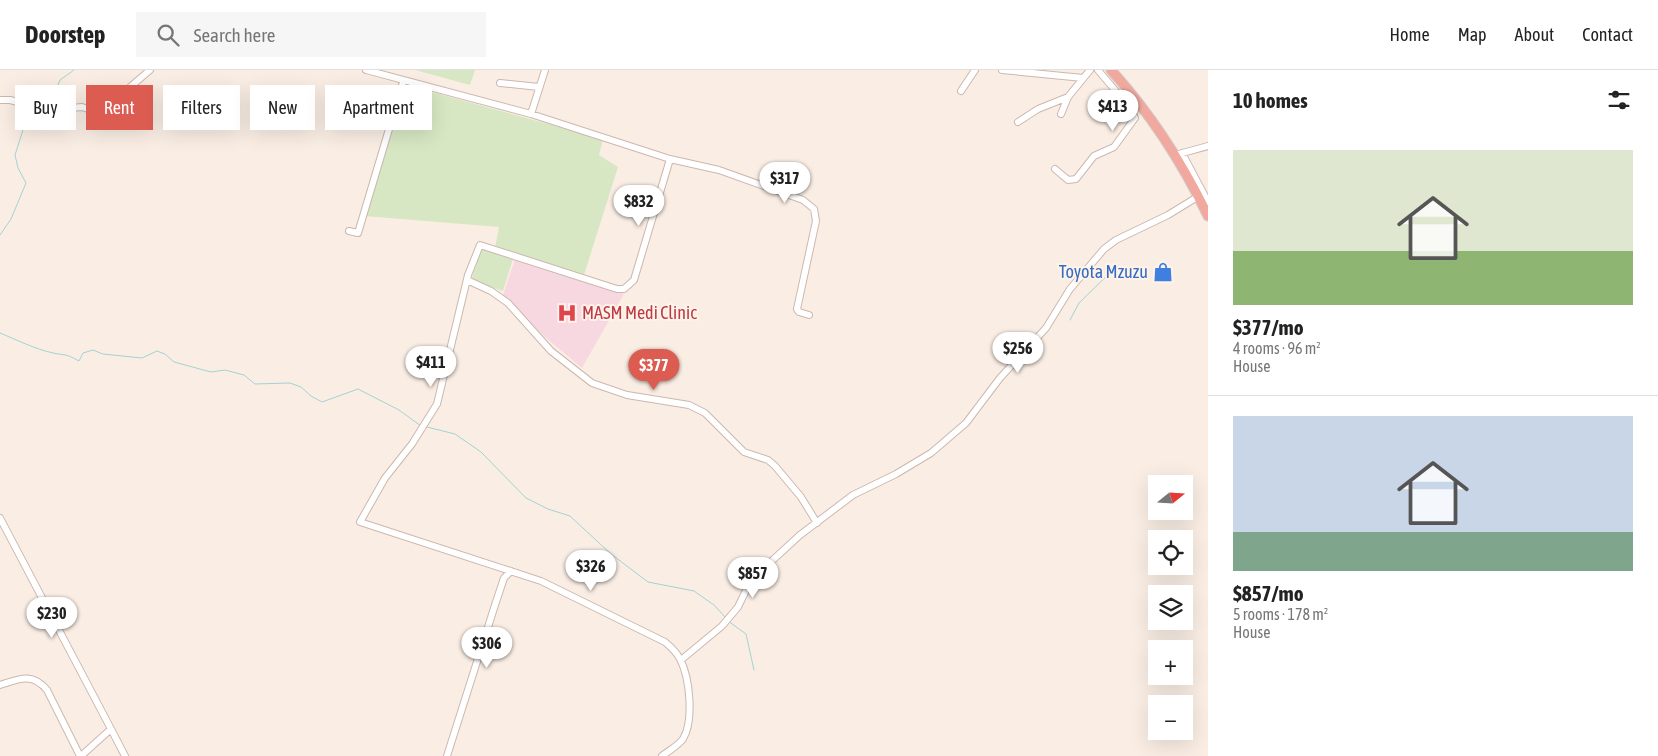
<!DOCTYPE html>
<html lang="en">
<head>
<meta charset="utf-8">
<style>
	:root { --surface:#fff; --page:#f6f6f6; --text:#222; --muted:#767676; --line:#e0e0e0; --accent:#dc5c51 }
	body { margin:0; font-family:"Asap Condensed",sans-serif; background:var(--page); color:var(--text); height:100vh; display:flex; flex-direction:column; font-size:19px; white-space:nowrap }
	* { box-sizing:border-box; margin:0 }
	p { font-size:16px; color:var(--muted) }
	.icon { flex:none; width:28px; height:28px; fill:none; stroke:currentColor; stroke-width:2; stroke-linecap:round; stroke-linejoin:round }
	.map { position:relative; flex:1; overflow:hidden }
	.side { display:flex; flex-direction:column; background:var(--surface); width:450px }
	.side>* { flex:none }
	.banner { position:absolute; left:15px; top:15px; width:475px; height:45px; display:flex; gap:10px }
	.needle { width:32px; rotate:72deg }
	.tools { position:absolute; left:1148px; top:405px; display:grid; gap:10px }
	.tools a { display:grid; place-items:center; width:45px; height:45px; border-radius:0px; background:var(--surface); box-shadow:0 5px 20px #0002; font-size:25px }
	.price { position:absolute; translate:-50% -42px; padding:0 11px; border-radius:18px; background:#fff; color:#222; font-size:16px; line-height:32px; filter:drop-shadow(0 1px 2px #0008) }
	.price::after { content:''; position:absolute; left:50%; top:30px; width:15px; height:11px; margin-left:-8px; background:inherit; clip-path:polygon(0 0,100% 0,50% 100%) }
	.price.selected { background:var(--accent); color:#fff }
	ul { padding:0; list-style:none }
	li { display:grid; align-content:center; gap:10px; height:265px; padding:0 25px }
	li+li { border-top:1px solid var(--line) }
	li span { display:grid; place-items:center; height:155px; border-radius:0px; color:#555 }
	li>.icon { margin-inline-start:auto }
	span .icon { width:90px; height:90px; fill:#fffc; stroke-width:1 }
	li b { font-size:21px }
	h2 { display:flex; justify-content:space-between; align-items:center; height:60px; padding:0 25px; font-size:21px }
	.chip { padding:0 18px; border-radius:0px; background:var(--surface); box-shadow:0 5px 20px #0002; font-size:18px; line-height:45px }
	.chip.selected { background:var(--accent); color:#fff }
	header { display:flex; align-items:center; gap:30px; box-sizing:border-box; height:70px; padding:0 25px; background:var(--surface); border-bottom:1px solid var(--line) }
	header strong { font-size:24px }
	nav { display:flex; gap:28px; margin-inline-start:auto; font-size:18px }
	.search { width:350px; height:45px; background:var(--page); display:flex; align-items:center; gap:12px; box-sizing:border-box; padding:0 18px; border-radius:0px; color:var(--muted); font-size:19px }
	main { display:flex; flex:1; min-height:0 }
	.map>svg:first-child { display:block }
	.medical { fill:#f8d8e0 }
	.green { fill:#d7e7c3 }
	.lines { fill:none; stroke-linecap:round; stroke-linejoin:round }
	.stream { stroke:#a1d3d3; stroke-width:1 }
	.minor-casing { stroke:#cdb7ae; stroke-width:8 }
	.highway-casing { stroke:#d4cbc9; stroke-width:11 }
	.minor { stroke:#fff; stroke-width:6 }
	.highway { stroke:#f0a89f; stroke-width:9 }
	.labels { text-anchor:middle; stroke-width:4; stroke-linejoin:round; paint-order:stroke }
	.shop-label { font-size:18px; fill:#366cbe; stroke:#fef3ea; text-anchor:end }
	.health-label { font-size:18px; fill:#be3a42; stroke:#fef3ea; text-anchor:start }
</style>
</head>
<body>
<header>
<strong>Doorstep</strong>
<div class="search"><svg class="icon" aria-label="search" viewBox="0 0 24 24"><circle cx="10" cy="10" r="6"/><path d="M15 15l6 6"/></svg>Search here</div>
<nav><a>Home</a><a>Map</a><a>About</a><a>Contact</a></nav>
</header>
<main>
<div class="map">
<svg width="1208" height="686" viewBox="0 0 1208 686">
	<rect width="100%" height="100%" fill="#faeee4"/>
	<path class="medical" d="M515,189L624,224L582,298L539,262L503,225Z"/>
	<path class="green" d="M415,0H475L470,15Z
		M406,15L603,69L599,85L618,97L584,205L495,178L499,157L364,146Z
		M481,179L513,189L503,221L471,211Z"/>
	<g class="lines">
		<path class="stream" d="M48,37L60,10L74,0
			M0,165L11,149L26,113L18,98L15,85L23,60L34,49L46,43
			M1070,250L1079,233L1118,195
			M0,263C17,270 35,279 53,283C68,286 64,283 79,291L83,283L93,280L103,284L142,288L157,281L165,284L174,292L211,302L225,300L244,305L255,314L290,313L301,317L311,326L322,332L358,319L399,340L421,356
			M427,357L455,364L481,382L526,428L548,439L570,446L611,484L648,512L694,521L714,535L726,548
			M728,551L746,564L754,600"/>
		<defs>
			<path id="minor" d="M366,0L531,44L670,89L634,210L624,219H617L480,175L468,205L437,334L412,374L385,408L360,452L541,511L665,572C671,577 677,583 680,589C690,608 694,651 683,669C678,676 668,681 662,686
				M1002,0L1083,8
				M500,13L539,17
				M961,21L975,0
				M0,30H10L50,40L82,37L106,45L129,18L150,0
				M531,44L545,0
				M1061,44L1068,27L1090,0
				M1018,52L1038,39L1068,27
				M1182,83L1208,132
				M1179,84L1208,76
				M670,89L719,100L803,130L814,139L816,151L797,239L799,242L809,245
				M1055,99L1068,110L1076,109L1094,86L1114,77L1135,48L1130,38L1098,0
				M349,161L358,163L403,12
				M467,210L491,221L508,233L551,281L592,313L627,325L689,335L705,343L744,382L768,390L775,396L801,427L817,453
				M0,448L111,659L81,686
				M681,590L722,556L738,537L751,510L800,465L853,425L896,404L931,383L966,353L1000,308L1046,258L1070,219L1104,179L1116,170L1168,145L1199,126
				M0,615C19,609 32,602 47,620L80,686
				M111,659L125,686
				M447,686L495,535L504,508L511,501"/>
			<path id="highway" d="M1111,0C1151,44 1182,92 1208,146"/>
		</defs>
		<use href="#minor" class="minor-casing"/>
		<use href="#highway" class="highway-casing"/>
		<use href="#minor" class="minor"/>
		<use href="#highway" class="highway"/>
	</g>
	<defs>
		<symbol id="shop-bare" viewBox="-9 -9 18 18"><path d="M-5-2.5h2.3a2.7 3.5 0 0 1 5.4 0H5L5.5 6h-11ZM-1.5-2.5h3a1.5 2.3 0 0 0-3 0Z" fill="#3f7fe0" stroke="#fef3ea" stroke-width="2.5" paint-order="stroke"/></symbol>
		<symbol id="hospital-bare" viewBox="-9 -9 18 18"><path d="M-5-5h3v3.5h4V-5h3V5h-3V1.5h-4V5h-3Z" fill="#e0444e" stroke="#fef3ea" stroke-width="2.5" paint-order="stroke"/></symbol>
	</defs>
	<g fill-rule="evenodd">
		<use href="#shop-bare" x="1149" y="188" width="28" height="28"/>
		<use href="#hospital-bare" x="553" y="229" width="28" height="28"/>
	</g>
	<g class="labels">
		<g class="shop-label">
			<text x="1148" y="208">Toyota Mzuzu</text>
		</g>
		<g class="health-label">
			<text x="582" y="249">MASM Medi Clinic</text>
		</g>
	</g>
</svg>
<div class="tools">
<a><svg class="needle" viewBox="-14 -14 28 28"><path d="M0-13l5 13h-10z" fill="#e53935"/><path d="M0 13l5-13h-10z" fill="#767676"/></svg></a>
<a><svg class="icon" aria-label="locate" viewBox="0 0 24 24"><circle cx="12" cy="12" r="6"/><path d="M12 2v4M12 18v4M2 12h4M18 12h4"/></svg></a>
<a><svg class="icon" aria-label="layers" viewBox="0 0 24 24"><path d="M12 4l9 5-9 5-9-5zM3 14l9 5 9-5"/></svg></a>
<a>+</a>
<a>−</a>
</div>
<b class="price" style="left:1113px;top:62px">$413</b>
<b class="price" style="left:785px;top:134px">$317</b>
<b class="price" style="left:639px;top:157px">$832</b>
<b class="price" style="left:1018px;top:304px">$256</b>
<b class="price" style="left:431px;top:318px">$411</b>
<b class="price selected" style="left:654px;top:321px">$377</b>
<b class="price" style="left:591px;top:522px">$326</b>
<b class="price" style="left:753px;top:529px">$857</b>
<b class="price" style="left:52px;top:569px">$230</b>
<b class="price" style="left:487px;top:599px">$306</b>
<div class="banner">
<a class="chip">Buy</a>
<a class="chip selected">Rent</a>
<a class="chip">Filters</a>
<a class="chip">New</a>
<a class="chip">Apartment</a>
</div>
</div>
<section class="side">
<h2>10 homes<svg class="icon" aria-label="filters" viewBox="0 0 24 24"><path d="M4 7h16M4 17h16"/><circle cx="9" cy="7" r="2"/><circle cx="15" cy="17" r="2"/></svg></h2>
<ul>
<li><span style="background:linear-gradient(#dfe7d0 65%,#8fb573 0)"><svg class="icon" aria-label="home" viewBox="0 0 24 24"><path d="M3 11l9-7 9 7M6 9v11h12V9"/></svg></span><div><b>$377/mo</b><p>4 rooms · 96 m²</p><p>House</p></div></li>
<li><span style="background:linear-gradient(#c9d6e8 75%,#7fa58c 0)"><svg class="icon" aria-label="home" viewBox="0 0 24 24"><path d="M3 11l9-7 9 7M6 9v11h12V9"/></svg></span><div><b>$857/mo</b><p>5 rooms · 178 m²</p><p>House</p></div></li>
</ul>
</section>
</main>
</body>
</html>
